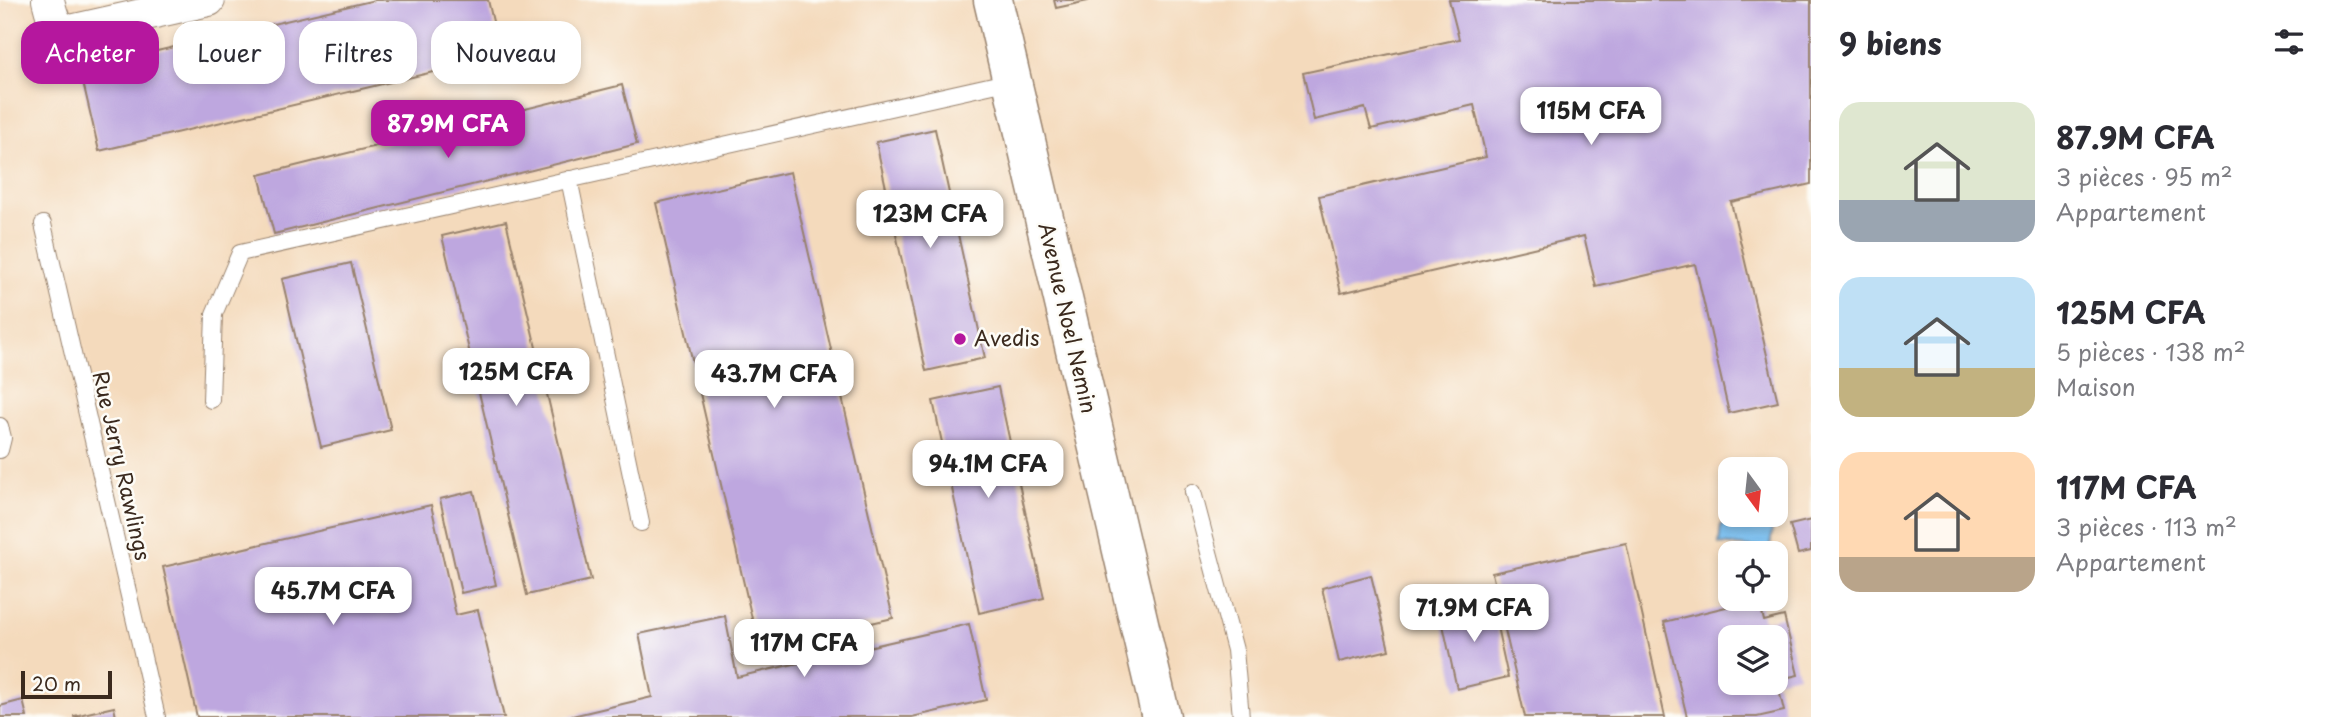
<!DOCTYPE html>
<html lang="fr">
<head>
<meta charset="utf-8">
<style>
	:root { --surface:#fff; --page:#f2f2f3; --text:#2b2b33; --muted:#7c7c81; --accent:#b5179e }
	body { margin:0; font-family:"Playpen Sans",sans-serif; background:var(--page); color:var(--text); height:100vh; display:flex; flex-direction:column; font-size:26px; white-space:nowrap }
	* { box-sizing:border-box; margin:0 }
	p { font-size:23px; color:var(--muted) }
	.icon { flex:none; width:38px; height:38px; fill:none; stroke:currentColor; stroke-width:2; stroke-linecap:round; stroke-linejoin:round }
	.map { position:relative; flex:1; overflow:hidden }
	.sheet { display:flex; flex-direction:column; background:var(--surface); width:525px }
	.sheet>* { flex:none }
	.top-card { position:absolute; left:21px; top:21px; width:665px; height:63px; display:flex; gap:14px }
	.needle { width:46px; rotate:165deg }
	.buttons { position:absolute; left:1718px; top:457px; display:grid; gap:14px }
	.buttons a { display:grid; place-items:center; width:70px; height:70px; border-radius:14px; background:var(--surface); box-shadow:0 4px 10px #0003; font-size:35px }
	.scale { position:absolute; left:21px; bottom:18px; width:91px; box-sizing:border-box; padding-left:7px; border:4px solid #3b2a1e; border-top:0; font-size:19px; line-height:24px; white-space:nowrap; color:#3b2a1e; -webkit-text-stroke:5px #fdfcf7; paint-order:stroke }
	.price { position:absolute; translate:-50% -60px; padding:0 16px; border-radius:14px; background:#fff; color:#222; font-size:23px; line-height:46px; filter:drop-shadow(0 2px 4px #0008) }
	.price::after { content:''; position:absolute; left:50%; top:42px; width:21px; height:16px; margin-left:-10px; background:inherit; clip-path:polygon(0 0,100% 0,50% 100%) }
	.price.active { background:var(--accent); color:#fff }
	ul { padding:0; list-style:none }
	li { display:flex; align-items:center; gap:21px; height:175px; padding:0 28px }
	li span { display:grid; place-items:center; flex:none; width:196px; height:140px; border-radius:21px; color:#555 }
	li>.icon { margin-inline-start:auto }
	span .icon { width:84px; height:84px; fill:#fffc; stroke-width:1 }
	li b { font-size:30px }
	h2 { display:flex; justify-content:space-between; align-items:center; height:84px; padding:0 28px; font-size:30px }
	.pill { padding:0 24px; border-radius:21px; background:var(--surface); box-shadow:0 4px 10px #0003; font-size:24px; line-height:63px }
	.pill.active { background:var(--accent); color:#fff }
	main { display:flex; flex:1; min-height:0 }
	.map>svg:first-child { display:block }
	.water { fill:#79bff1; stroke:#5a7488; stroke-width:2 }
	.building { fill:#bea7df }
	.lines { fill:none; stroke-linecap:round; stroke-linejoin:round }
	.service-casing { stroke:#98826d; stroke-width:18 }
	.minor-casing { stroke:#98826d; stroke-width:34 }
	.tertiary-casing { stroke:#98826d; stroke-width:41 }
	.service { stroke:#fff; stroke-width:16 }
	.minor { stroke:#fff; stroke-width:32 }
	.tertiary { stroke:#fff; stroke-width:38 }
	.poi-dot { fill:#b5179e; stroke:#fdfcf7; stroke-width:2.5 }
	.labels { text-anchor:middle; stroke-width:5; stroke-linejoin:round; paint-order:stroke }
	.street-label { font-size:21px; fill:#3b2a1e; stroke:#fdfcf7 }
	.poi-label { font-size:21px; fill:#3b2a1e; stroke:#fdfcf7; text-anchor:start }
</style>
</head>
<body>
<main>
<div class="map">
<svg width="1811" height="717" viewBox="0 0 1811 717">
	<rect width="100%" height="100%" fill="#fdfcf7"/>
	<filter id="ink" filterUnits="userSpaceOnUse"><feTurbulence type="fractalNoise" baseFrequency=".0143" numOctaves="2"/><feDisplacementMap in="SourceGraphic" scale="14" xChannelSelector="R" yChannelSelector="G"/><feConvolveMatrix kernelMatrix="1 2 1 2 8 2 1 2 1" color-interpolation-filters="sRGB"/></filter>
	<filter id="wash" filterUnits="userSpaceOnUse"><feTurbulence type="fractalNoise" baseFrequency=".00686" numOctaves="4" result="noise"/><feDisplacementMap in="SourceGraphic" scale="28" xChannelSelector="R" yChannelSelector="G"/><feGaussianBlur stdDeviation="1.57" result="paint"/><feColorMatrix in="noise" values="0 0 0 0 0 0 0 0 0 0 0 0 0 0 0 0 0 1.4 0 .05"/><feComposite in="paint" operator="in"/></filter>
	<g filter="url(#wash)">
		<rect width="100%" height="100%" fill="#f4dabc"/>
		<path class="water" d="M1721,524L1772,528L1770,549L1719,544Z"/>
		<g id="blocks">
			<path class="building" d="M375,0H488L501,56L99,151L80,69Z
				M1054,0H1088V1L1056,8Z
				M1449,0H1811V184L1731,202L1778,402L1729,413L1695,264L1596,287L1584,236L1341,293L1319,196L1486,157L1474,105L1371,129L1365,108L1314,120L1303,73L1459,39Z
				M622,85L637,144L274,234L259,175Z
				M935,129L985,358L926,371L876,142Z
				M790,172L893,618L759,649L656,203Z
				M506,221L591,580L527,595L442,236Z
				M351,263L391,430L321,447L282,279Z
				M998,387L1044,598L979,613L933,401Z
				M474,491L496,585L461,593L440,499Z
				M431,505L456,615L478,610L504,717H197L163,567Z
				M1811,520V551L1798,554L1790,525Z
				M1626,543L1665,717H1525L1492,573Z
				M1371,575L1389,650L1339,662L1322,588Z
				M1491,599L1508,677L1457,689L1440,611Z
				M1759,599L1764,621L1784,616L1798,675L1776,680V637H1731V682H1777L1784,711L1757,717H1687L1664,622Z
				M725,616L737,677L969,624L986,700L912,717H568L652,697L639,634Z
				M23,700L27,717H0V706Z
				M114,707L116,717H74V716Z"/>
		</g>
	</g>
	<g filter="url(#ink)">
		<use href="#blocks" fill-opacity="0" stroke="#98826d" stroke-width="2"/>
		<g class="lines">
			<defs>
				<path id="service" d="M569,179L641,523
					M43,224L157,717
					M211,400L214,314L240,253L1011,81
					M0,426L3,438L0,450
					M1193,492L1235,650L1241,717"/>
				<path id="minor" d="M48,0C52,16 53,26 70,31L209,0"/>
				<path id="tertiary" d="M993,0L1161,717"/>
			</defs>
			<use href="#service" class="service-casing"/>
			<use href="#minor" class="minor-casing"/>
			<use href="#tertiary" class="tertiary-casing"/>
			<use href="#service" class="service"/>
			<use href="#minor" class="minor"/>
			<use href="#tertiary" class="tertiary"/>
		</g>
	</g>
	<circle class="poi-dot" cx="960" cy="339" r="7"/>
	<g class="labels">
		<g class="street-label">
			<text transform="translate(1067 318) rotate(77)" y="7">Avenue Noel Nemin</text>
			<text transform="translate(121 466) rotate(77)" y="7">Rue Jerry Rawlings</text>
		</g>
		<g class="poi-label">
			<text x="974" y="346">Avedis</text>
		</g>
	</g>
</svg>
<div class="buttons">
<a><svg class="needle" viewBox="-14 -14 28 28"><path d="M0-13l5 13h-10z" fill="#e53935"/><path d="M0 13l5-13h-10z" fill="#7c7c81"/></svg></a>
<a><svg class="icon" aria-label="locate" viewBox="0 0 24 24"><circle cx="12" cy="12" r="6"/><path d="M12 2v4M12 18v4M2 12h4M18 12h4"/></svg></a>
<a><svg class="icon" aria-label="layers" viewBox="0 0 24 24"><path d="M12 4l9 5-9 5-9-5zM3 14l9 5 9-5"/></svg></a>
</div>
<div class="scale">20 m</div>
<b class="price" style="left:1591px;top:147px">115M CFA</b>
<b class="price active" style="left:448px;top:160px">87.9M CFA</b>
<b class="price" style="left:930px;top:250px">123M CFA</b>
<b class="price" style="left:516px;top:408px">125M CFA</b>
<b class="price" style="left:774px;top:410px">43.7M CFA</b>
<b class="price" style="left:988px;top:500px">94.1M CFA</b>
<b class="price" style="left:333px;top:627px">45.7M CFA</b>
<b class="price" style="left:1474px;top:644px">71.9M CFA</b>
<b class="price" style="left:804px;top:679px">117M CFA</b>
<div class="top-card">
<a class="pill active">Acheter</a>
<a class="pill">Louer</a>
<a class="pill">Filtres</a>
<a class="pill">Nouveau</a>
</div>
</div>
<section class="sheet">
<h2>9 biens<svg class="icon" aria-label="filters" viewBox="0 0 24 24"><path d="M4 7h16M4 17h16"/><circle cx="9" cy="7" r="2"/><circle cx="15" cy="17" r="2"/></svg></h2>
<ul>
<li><span style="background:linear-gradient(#dfe7d0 70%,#9aa5b1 0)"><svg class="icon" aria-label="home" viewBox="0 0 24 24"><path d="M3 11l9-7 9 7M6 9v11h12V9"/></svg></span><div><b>87.9M CFA</b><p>3 pièces · 95 m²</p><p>Appartement</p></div></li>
<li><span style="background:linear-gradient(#bfe0f5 65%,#c2b280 0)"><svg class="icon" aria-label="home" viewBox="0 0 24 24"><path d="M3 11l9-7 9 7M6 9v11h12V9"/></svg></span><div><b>125M CFA</b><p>5 pièces · 138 m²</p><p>Maison</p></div></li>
<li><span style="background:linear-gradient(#ffd9b3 75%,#b9a48a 0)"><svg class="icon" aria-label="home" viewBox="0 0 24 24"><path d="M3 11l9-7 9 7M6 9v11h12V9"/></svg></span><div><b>117M CFA</b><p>3 pièces · 113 m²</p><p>Appartement</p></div></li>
</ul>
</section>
</main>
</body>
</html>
